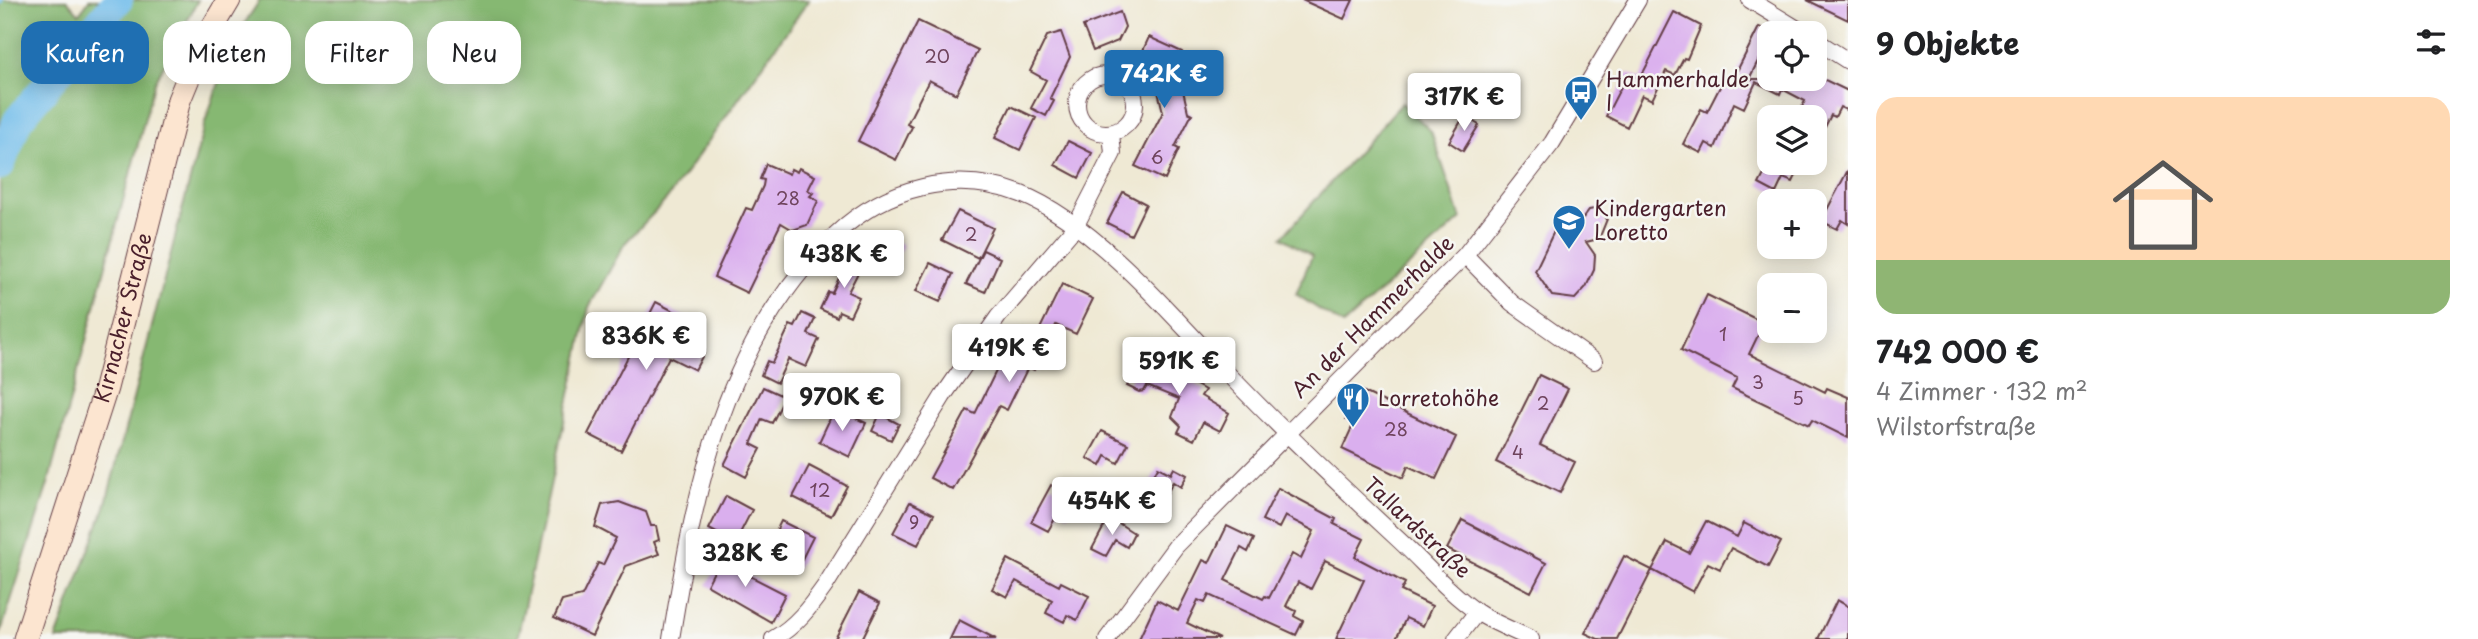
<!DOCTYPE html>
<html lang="de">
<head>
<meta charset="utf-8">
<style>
	:root { --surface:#fff; --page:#f6f6f6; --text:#202124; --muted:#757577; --line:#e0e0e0; --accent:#1f6fb2 }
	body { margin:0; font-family:"Playpen Sans",sans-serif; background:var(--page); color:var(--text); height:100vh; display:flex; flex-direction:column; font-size:26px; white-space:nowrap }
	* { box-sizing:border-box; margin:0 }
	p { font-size:23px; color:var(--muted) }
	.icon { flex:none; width:38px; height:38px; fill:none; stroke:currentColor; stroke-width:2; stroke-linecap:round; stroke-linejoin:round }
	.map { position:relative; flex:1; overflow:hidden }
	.details { display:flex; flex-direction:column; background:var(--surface); width:630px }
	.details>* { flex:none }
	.banner { position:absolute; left:21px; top:21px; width:665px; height:63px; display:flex; gap:14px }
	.tools { position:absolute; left:1757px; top:21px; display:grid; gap:14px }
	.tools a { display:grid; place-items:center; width:70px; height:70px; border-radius:14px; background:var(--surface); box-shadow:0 4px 18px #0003; font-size:35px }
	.price { position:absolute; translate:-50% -60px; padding:0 16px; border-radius:7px; background:#fff; color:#222; font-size:23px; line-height:46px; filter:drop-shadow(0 2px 4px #0008) }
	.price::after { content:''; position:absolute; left:50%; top:42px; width:21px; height:16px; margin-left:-10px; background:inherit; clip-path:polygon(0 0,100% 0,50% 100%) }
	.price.active { background:var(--accent); color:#fff }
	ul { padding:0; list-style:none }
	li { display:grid; align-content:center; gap:14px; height:371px; padding:0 28px }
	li+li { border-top:2px solid var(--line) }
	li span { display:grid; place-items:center; height:217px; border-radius:21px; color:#555 }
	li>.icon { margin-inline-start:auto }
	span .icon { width:126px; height:126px; fill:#fffc; stroke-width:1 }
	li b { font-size:30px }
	h2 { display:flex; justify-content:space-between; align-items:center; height:84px; padding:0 28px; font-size:30px }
	.tag { padding:0 24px; border-radius:21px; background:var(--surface); box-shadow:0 4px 18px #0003; font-size:24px; line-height:63px }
	.tag.active { background:var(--accent); color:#fff }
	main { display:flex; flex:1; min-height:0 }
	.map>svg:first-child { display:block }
	.forest { fill:#86b872; stroke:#686c4e; stroke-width:2 }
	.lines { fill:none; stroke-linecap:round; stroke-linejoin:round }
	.stream { stroke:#72bdeb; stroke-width:5 }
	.river { stroke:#72bdeb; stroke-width:30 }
	.building { fill:#daafee }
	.street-casing { stroke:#633d44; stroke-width:18 }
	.secondary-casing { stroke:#633d44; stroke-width:25 }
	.street { stroke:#fff; stroke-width:16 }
	.secondary { stroke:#fce5d0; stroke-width:23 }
	.labels { text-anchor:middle; stroke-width:5; stroke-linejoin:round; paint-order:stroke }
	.number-label { font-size:18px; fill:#6e435c }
	.poi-label { font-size:21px; fill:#4a1f2b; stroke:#f6f6f2; text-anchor:start }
	.street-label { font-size:21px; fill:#4a1f2b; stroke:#f6f6f2 }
</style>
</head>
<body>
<main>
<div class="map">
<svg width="1848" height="639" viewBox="0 0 1848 639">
	<rect width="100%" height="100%" fill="#f6f6f2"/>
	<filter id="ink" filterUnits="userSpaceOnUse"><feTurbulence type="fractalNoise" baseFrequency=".0143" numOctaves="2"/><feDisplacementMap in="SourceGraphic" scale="14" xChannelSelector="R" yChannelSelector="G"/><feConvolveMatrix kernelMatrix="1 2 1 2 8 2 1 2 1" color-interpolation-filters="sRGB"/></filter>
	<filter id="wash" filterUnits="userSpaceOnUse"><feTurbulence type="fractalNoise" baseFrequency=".00686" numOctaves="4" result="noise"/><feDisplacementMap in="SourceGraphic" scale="28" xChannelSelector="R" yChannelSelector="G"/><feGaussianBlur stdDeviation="1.57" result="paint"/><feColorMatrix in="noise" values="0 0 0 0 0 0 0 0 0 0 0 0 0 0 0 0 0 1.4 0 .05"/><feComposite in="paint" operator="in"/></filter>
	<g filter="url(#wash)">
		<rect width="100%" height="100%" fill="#efe9d4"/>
		<path class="forest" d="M0,0H67L79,14L89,0H198L154,84L48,484L0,635Z
			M260,0H809L667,199L625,243L589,307L517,639H56L105,507L205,122L235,38Z
			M1402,103L1431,131L1461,219L1343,325L1296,294L1312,256L1282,237Z"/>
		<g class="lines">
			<path class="stream" d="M0,2L1,0"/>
			<path class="river" d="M0,165L18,120L118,0"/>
		</g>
		<g id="blocks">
			<path class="building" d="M1302,0H1353L1344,19Z
				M1807,0H1848V20Z
				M1120,12L1125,27L1118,41L1093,51L1083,26Z
				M1674,12L1701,26L1687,59L1684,58L1675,75L1666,71L1652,100L1642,95L1627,127L1606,116L1628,73L1640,79Z
				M918,21L978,50L956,94L929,80L907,124L912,127L896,160L858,141Z
				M1759,27L1772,33L1749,79H1798L1814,87L1819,77L1848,91V111L1840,107L1835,117L1831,115L1815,147V117H1797L1805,101L1782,89L1780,94L1756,82L1744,108L1734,103L1715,148L1706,143L1701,153L1683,144L1701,109L1707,112L1724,79L1731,83Z
				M1061,32L1070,57L1050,98L1054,101L1046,116L1031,108L1046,80L1030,71L1047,36Z
				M1149,37L1182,52L1167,85L1181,82L1188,112L1192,114L1175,147L1179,149L1165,180L1135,166L1163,112L1153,71L1137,64Z
				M1011,106L1036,118L1020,150L995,138Z
				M1464,116L1479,125L1463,151L1449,142Z
				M1068,141L1092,153L1079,178L1055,165Z
				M1770,163H1802L1793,182L1783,178L1776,193L1759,184Z
				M766,164L789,174L791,169L797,172L799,168L815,176L808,190L813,193L810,196L818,201L807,225L793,230L781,223L747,293L714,277L746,208L752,210L763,186L764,180L760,179Z
				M1848,170V224L1842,220L1837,229L1821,221Z
				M1123,192L1146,204L1131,235L1107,223Z
				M1600,208L1607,219L1599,239L1586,242L1595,255L1594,270L1586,287L1575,299L1552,296L1535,271L1557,225L1580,222L1589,210Z
				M958,211L993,228L978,258L942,240Z
				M882,234L903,245L891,269L869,258Z
				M983,250L1000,258L985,292L966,284Z
				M850,254L864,261L848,292L859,297L850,316L839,311L837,317L820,309L828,292L832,293Z
				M930,263L953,274L940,302L916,291Z
				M1062,284L1093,299L1076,334L1056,325L1034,370L1028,367L1007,410L999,406L953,490L930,478L967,410L975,414L997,369L1003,371L1024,329L1037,335Z
				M1707,295L1764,323L1749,354L1825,392L1827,388L1848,397V438L1812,420L1809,425L1732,388L1737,378L1681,350Z
				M656,302L693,321L705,351L695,370L669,357L621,451L588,434Z
				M802,313L815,319L808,334L819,339L806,367L788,359L777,383L761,375L767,361L772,363L790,325L795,327Z
				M1143,355L1205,390L1201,396L1229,413L1220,431L1203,422L1194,440L1178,432L1181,426L1172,417L1179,399L1147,386L1144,391L1139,392L1127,386Z
				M1539,375L1568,389L1540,445L1575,462L1560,493L1496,462Z
				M763,387L785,397L772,423L762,419L751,444L761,449L746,477L724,465Z
				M1360,390L1456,437L1436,479L1408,466L1403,478L1342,449L1354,423L1346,419Z
				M835,408L866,423L850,457L819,442Z
				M880,414L899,424L891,440L872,431Z
				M1102,431L1128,444L1118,463L1106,456L1101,466L1087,458Z
				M809,466L847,486L831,516L793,497Z
				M1158,467L1171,474L1174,468L1187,475L1181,487L1173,482L1165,497L1147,488Z
				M1051,485L1077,499L1069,515L1060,510L1048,531L1031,522Z
				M1278,488L1336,519L1334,524L1364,539L1355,557L1405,583L1401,591L1432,606L1423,626L1406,618L1396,639H1336L1364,580L1325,561L1311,589L1298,582L1286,606L1296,611L1294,616L1303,621L1296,635L1209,595L1205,603L1198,600L1187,623L1220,639H1139L1157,600L1178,611L1203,560L1209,563L1227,526L1254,539L1248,552L1241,548L1225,580L1263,599L1265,596L1269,598L1292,554L1301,559L1314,531L1285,516L1279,528L1262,520Z
				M726,496L752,510L735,543L709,529Z
				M619,502L646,512L651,526H656L659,540L654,542L659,554L626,566L592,636L554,618L562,601L582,596L598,563L603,565L616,538L595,527L602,505Z
				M910,502L934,514L918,545L893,533Z
				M1109,517L1134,533L1127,547L1115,540L1106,556L1092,549Z
				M1462,520L1546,563L1531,592L1447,549Z
				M781,521L813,537L797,569L765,554Z
				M1706,521L1737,537L1744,523L1781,542L1768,567L1731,548L1720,569L1708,563L1693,592L1652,570L1667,542L1689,553Z
				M723,554L745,565L742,572L785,594L771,622L707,585Z
				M1624,556L1652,570L1617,639H1598L1585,633Z
				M1008,559L1059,586L1061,582L1089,596L1077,620L1067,615L1064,622L1046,613L1052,600L1016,581L1007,597L992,589Z
				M859,592L880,603L862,639H835Z
				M1837,600L1848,606V639H1818Z
				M959,620L996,639H950Z"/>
		</g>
	</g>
	<g filter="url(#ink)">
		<use href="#blocks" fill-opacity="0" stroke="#633d44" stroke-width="2"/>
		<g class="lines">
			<defs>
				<path id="street" d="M1750,0L1804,33
					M1815,40L1848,61
					M1077 104a29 29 0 1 1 58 0a29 29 0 1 1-58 0Z
					M1465,255L1512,303L1594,361
					M671,639C695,491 722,341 836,234C886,187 956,169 1021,194C1087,220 1160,301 1208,353C1269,418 1333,479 1399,540C1424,563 1449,593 1477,612C1493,623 1513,630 1531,639
					M773,639C796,626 810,607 825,586L943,396L998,317L1075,227L1113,153L1111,134
					M1107,639L1176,546L1465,255L1552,143L1638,0
					M1456,639L1477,612"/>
				<g id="secondary">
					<path id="s1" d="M25,639L106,388L179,100L200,49L229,0"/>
				</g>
			</defs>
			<use href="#street" class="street-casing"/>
			<use href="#secondary" class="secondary-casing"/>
			<use href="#street" class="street"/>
			<use href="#secondary" class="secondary"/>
		</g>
	</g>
	<defs>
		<symbol id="bus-pin" viewBox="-11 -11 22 30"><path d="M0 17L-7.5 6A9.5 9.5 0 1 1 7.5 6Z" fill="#1f6fb2" stroke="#f6f6f2"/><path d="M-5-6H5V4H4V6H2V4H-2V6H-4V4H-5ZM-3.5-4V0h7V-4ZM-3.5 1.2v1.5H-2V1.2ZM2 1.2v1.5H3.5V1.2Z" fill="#fff"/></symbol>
		<symbol id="school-pin" viewBox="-11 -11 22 30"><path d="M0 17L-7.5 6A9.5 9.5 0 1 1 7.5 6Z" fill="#1f6fb2" stroke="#f6f6f2"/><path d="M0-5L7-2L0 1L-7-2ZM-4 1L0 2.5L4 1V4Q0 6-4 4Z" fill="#fff"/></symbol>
		<symbol id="restaurant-pin" viewBox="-11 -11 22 30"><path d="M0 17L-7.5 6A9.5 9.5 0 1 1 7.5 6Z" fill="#1f6fb2" stroke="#f6f6f2"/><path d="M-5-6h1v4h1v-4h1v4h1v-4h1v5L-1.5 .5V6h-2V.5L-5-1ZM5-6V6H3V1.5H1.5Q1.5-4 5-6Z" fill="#fff"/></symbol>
	</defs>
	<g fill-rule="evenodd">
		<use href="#bus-pin" x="1562" y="73" width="38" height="52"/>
		<use href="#school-pin" x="1550" y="202" width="38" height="52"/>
		<use href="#restaurant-pin" x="1334" y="380" width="38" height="52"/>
	</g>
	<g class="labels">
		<g class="number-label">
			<text x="937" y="63">20</text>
			<text x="1157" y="164">6</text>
			<text x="788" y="205">28</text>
			<text x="971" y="241">2</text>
			<text x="1723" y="341">1</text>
			<text x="1758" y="389">3</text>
			<text x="1798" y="405">5</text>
			<text x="1543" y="410">2</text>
			<text x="1396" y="436">28</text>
			<text x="1518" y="459">4</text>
			<text x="820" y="497">12</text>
			<text x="914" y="529">9</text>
		</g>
		<g class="poi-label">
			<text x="1606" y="87">Hammerhalde<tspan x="1606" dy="24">I</tspan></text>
			<text x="1594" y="216">Kindergarten<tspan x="1594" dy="24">Loretto</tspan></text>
			<text x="1378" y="406">Lorretohöhe</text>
		</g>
		<g class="street-label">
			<text dy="7" stroke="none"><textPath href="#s1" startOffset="336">Kirnacher Straße</textPath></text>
			<text transform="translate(1373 317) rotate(-45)" y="7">An der Hammerhalde</text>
			<text transform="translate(1417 528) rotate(43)" y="7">Tallardstraße</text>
		</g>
	</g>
</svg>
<div class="tools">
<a><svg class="icon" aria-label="locate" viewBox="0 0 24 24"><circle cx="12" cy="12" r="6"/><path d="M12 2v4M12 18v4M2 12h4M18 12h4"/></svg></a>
<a><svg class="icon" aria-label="layers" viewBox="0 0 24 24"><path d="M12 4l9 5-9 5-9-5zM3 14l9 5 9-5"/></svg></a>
<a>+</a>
<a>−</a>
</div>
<b class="price active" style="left:1164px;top:110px">742K €</b>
<b class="price" style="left:1464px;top:133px">317K €</b>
<b class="price" style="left:844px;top:290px">438K €</b>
<b class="price" style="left:646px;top:372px">836K €</b>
<b class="price" style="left:1009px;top:384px">419K €</b>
<b class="price" style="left:1179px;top:397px">591K €</b>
<b class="price" style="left:842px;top:433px">970K €</b>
<b class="price" style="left:1112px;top:537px">454K €</b>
<b class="price" style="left:745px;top:589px">328K €</b>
<div class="banner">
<a class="tag active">Kaufen</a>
<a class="tag">Mieten</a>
<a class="tag">Filter</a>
<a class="tag">Neu</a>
</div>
</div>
<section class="details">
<h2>9 Objekte<svg class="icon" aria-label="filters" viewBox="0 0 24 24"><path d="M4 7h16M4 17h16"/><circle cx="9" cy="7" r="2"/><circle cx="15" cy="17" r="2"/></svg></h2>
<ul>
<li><span style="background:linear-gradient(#ffd9b3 75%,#8fb573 0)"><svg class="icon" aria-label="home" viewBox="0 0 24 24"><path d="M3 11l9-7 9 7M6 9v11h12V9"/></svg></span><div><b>742 000 €</b><p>4 Zimmer · 132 m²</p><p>Wilstorfstraße</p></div></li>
</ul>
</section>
</main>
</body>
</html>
